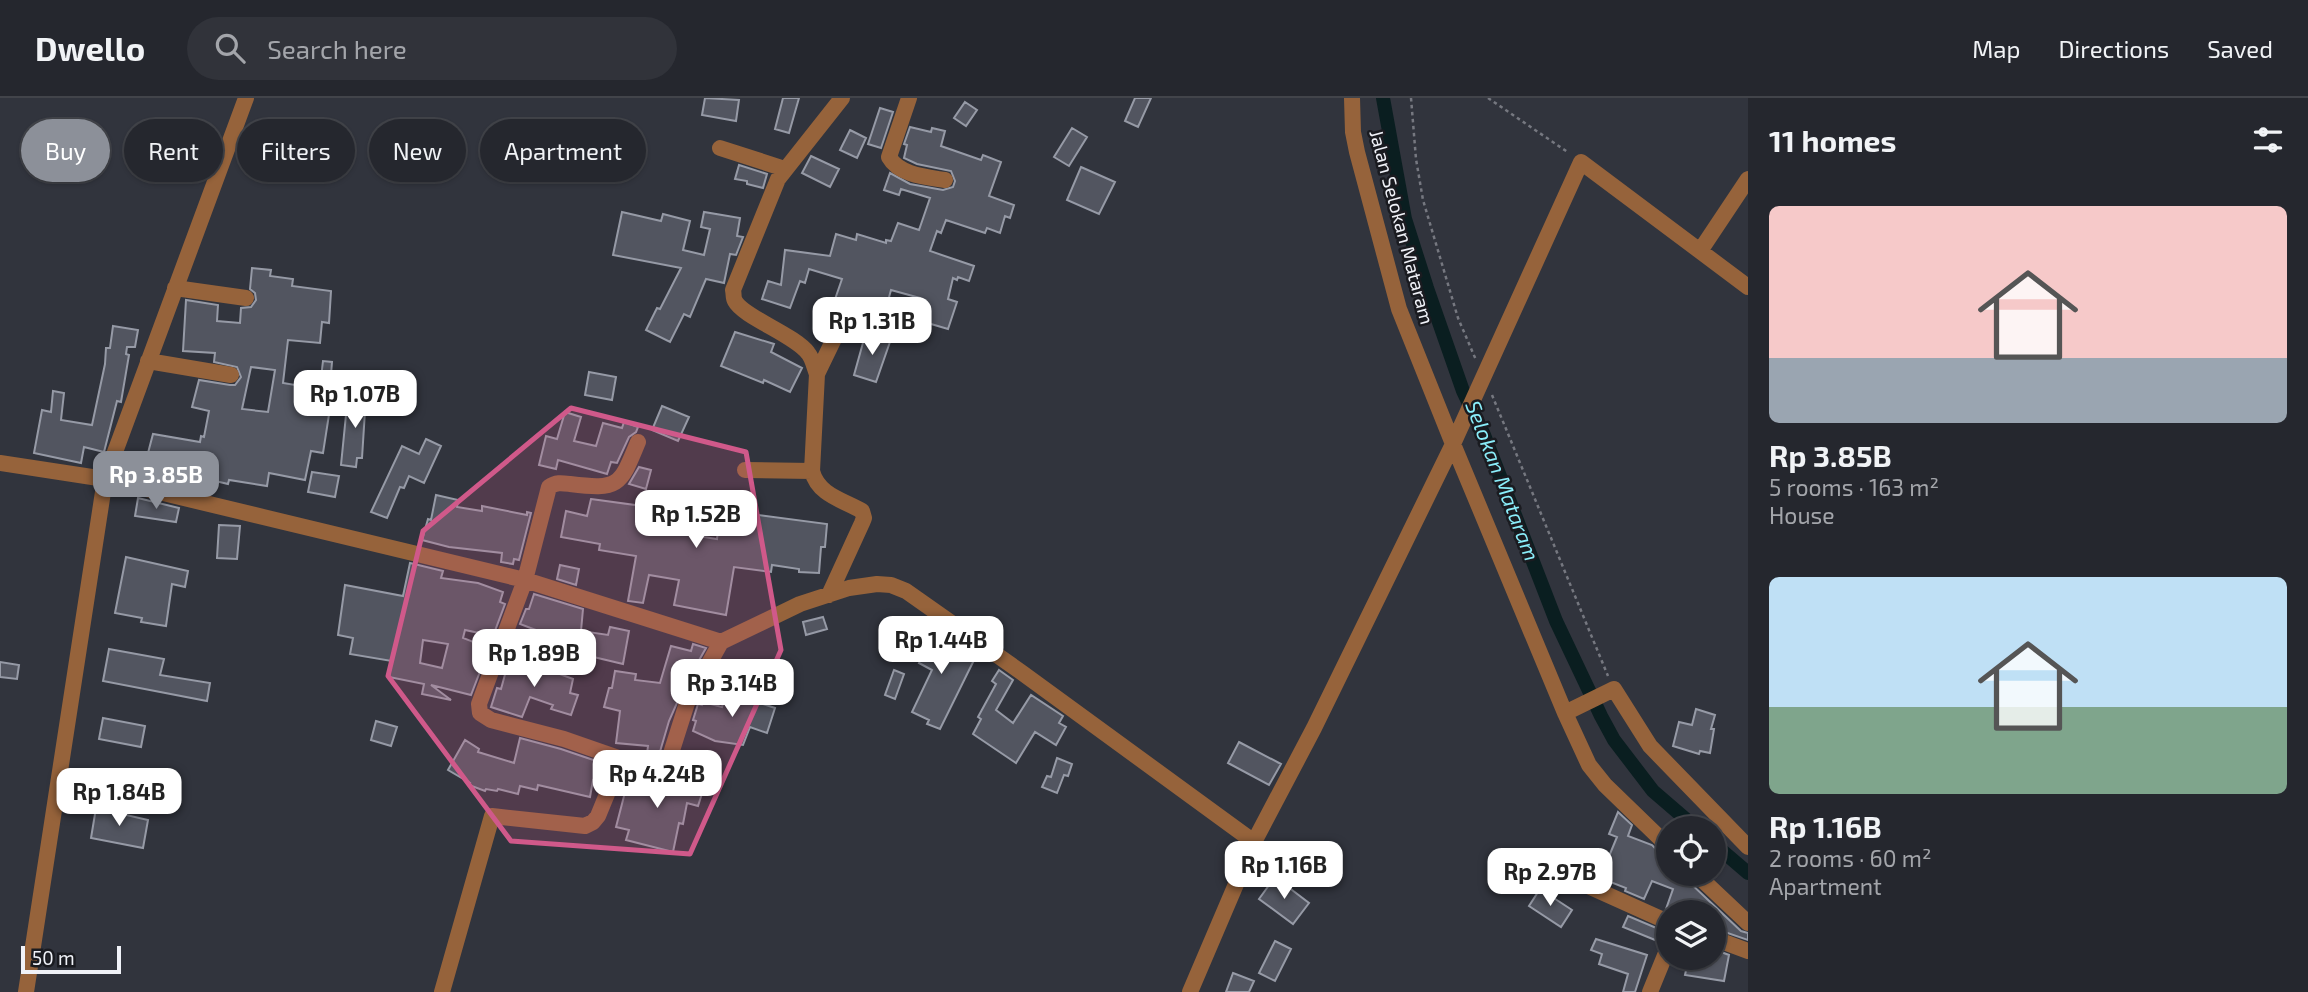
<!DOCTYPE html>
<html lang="en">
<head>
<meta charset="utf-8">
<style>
	:root { --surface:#25272e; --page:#31333a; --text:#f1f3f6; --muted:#a3a5aa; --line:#42444a; --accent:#8c9099 }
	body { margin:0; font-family:"Exo 2",sans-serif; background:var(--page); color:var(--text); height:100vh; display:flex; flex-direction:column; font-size:26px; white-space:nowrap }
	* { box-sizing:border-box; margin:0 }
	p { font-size:23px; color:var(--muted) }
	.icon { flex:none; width:38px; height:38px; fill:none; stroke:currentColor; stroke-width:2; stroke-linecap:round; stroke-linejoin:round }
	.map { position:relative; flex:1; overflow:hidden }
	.details { display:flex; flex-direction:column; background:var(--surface); width:560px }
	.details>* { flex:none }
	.hud { position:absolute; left:21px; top:21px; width:665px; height:63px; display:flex; gap:14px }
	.controls { position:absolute; left:1656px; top:718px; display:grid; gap:14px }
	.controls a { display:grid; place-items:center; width:70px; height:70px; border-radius:50%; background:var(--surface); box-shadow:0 2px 5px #0004,0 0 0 2px var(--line); font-size:35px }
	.scale { position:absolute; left:21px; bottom:18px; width:100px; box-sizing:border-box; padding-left:7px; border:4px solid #f0f2f8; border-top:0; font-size:19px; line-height:24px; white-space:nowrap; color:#f0f2f8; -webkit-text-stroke:5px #1a1b20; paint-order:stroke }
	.price { position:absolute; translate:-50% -60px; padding:0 16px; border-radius:14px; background:#fff; color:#222; font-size:23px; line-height:46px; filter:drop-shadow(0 2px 4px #0008) }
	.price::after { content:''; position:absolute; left:50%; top:42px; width:21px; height:16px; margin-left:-10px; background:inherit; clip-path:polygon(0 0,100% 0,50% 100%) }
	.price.selected { background:var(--accent); color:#fff }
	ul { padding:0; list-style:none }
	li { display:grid; align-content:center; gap:14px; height:371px; padding:0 21px }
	li span { display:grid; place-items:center; height:217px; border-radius:10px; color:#555 }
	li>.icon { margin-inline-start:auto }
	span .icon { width:126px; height:126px; fill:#fffc; stroke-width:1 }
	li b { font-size:30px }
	h2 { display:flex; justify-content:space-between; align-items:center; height:84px; padding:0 21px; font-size:30px }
	.chip { padding:0 24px; border-radius:32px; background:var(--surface); box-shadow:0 2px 5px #0004,0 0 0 2px var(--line); font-size:24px; line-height:63px }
	.chip.selected { background:var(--accent); color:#fff }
	header { display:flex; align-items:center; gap:42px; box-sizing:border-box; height:98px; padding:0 35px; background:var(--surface); border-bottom:2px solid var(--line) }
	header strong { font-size:33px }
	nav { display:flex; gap:38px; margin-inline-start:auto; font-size:24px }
	.search { width:490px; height:63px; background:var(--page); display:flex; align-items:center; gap:18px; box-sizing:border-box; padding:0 24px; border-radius:38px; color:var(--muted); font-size:26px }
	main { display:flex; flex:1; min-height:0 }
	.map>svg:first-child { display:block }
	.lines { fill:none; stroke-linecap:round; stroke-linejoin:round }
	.canal { stroke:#0a1e20; stroke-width:14 }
	.building { fill:#525560; stroke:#969aa6; stroke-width:2; fill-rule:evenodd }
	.path { stroke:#767880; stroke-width:2.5; stroke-dasharray:3.5 3.5; stroke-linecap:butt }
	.minor { stroke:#96633b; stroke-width:16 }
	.marked { fill:#d0598a; fill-opacity:0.2; stroke:#d0598a; stroke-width:5; stroke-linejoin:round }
	.labels { text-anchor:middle; stroke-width:5; stroke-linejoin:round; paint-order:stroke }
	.street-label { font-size:19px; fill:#f0f2f8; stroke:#1a1b20 }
	.water-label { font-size:21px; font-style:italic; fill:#8aeefa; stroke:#1a1b20 }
</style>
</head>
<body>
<header>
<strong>Dwello</strong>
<div class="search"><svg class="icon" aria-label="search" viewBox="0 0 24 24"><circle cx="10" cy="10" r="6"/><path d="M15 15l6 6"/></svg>Search here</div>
<nav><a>Map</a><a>Directions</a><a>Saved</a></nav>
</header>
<main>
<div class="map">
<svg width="1748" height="894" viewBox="0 0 1748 894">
	<rect width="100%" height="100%" fill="#31343d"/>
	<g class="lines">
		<path class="canal" d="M1383,0L1405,121L1427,190L1463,293L1484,337L1556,523L1601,618L1614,642L1653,693L1696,730
			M1713,745L1748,775"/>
	</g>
	<path class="building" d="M705,0L739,2L736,23L702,17Z
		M783,0H799L789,35L775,31Z
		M1135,0H1151L1138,29L1125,23Z
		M965,4L977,12L966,28L954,20Z
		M880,10L893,14L881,50L868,46Z
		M910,29L931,34L932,30L945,33L941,48L981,62L983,57L1001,64L989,98L1014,107L1010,120L1005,118L1000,135L987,130L985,135L946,122L941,135L937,133L930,153L974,168L969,183L958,179L957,182L953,180L948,201L957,204L948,231L914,221L920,200L891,192L885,214L845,206L836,212L832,210L842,181L809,171L805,185L800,183L790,210L762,201L768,183L781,187L785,152L830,158L836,136L856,142L857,136L886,145V142L891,143L898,125L919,132L930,100L901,91L899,97L884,92L890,75L910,86L943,92L953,89L955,83L951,73L917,66L904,60L907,47L904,46Z
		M1072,30L1087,39L1069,68L1054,59Z
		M850,32L866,40L857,60L840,52Z
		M811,58L839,71L830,89L802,75Z
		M739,67L767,76L763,90L747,86V83L735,81Z
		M1081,69L1115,84L1099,116L1067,102Z
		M622,114L661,123L663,116L690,123L683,152L704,157L710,131L701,129L704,114L740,120L737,138L743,139L736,157L730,156L724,185L706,181L690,219L684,216L670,244L646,232L657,210L660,211L681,170L613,157Z
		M252,170L271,172L270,178L293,181L292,188L331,193L329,225L322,224L320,245L288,242L283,285L313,290V287L320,288L323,263L332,264L330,289L333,291L323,355L311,353L305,382L269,375L267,388L229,382L228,386L207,381L204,394L178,388L180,382L143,374L153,336L200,344L201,338L204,339L209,313L192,309L199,282L230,287H235L241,279L237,269L214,264L215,255L183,253L186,202L218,207L217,223L240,225L241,210L251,209L256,202L255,195L250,191ZM251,269L275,272L268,314L242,311Z
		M113,228L138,232L135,249H127L126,256L129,257L121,304L117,303L104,354L84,349L81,365L34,355L42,312L51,314L53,293L64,295L61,322L92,327L105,266L106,250H110Z
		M735,234L774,246L771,254L802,270L790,294L764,282L763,285L721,268Z
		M866,234L891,241L876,284L854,277Z
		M589,274L616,279L612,302L585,297Z
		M348,297L375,304L372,315L365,313L362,360H357L356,369L341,367Z
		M662,308L689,319L678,343L652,332Z
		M565,314L581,319L574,343L596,348L603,325L622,330L624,324L638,329L636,334L629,339L617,365L611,364L607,376L558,362L556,371L539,367L546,338L557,341Z
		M426,341L441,348L424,385L409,378L404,390L400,389L387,420L371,414L402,348L419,356Z
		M639,369L651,372L646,391L629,386Z
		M312,374L339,378L335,399L308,394Z
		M436,397L458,402L457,409L482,413V408L527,417V414L531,415L519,462L514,461L513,466L501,464L502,455L449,449L422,442L428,421L431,422Z
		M138,400L179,410L176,424L135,418Z
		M591,401L642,408L643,415L653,416V419L678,421V424L693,426L691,437L717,441L719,425L749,428L751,416L827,426L825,449H821L819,475L799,474V471L772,467L771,474L734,469L726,517L674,507L679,482L649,477L643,505L628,503L636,458L599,452L600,446L561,439L566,413L587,418Z
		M219,427L240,428L237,461L217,460Z
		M126,459L188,473L185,489L172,486L166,528L141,524L142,520L115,515Z
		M410,465L443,473L441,480L478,485L503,494L500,504L505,506L493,538L465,532L463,540L489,550L471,597L431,587L451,602L422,596L424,586L389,579L392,563L350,556L353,540L338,537L345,487L403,498ZM423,542L448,546L442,570L420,565Z
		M560,467L579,471L576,487L557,481Z
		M534,496L583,511L581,533L608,537L610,529L629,533L623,566L539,546L541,534L520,526L526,511H529Z
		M823,519L827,531L806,537L803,524Z
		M923,532L964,551L965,548L977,556L940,631L927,626L929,622L912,614L932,572L919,565L925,555L913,548Z
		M693,546L706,550L690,578L686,577L684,589L669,623L659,657L647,656L648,648L616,645L620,613L604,609L609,590H612L615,573L636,576L635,582L660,585L671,548L691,553Z
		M109,551L164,561L160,577L210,585L207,603L103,583Z
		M509,562L524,567L525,563L573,581L570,595L578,597L571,617L551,611L553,607L530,599L522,619L491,609L497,590L501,591Z
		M0,564L19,567L17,581L0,579Z
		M894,572L904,576L895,601L885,597Z
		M999,572L1013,582L996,612L1013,625L1031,597L1063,618L1059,625L1066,629L1056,647L1035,634L1016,665L973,636L981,621L978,619L996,586L992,583Z
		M727,594L775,610L767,635L750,629L743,647L715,643L693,633L696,623L693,622L698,606L702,607L703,604L722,609Z
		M1696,611L1715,617L1711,631H1714L1710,655L1700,653L1699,656L1673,648L1679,624L1692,627Z
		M103,620L145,628L141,649L99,641Z
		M376,623L397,629L391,648L371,642Z
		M520,640L561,651L605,666L604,669H607L600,684L593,682L590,699L538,687L537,692L520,688L518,696L498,691L497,693L486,691L485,693L469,687L470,685L448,672L465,642L479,651L478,654L514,665Z
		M1239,644L1281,666L1269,687L1228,665Z
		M1057,660L1072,666L1068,678L1064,677L1057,695L1042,689L1047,678L1051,679Z
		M630,675L640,678L639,681L663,687L668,678L705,686L698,708L687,705L683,726L679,725L673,754L626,742L629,732L616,729Z
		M96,710L148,722L143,750L91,740Z
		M1618,714L1632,727L1628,738L1652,747L1661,756L1668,758V775H1685L1688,783L1741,833L1748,835V842L1713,830V814H1671L1666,811L1673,791L1652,783L1644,801L1625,793L1626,790L1600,780L1617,739L1609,736Z
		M1275,779L1309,805L1293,826L1259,801Z
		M1540,791L1572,812L1561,829L1529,808Z
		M1628,818L1666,834L1663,841L1660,844L1623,829Z
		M1596,841L1647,857L1635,894H1623L1628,876L1599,866L1602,856L1591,852Z
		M1275,843L1291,851L1275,883L1259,875Z
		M1713,851L1729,857L1724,883L1685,877L1689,859H1713Z
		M1233,875L1254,883L1249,894H1226Z"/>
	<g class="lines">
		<path class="path" d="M1411,0L1416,61L1423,102L1458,220L1476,262
			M1488,0L1569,55
			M1492,297L1608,578"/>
		<path class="minor" d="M246,0L105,381L525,482L721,544L800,506L849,490L877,486L891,487L906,493L1021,574L1254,744
			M909,0L889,59C899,77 926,79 945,82
			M1352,0L1353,34L1357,54L1399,211L1453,346L1565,615L1589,667L1605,687L1668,748
			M720,50L785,71
			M1700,153L1748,81
			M175,190L246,200
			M148,263L231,277
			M817,276L846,216L875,226
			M638,344C620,388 619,392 570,386C562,385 556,384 549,389L525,482L479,606L480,615L491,622L564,641L656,673L668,665L687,605L721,544
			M0,365L105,381L26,894
			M745,372L812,373
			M829,497L862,425L864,420L862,413C843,402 818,397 812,373L817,276C814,269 813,261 808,255C795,237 743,219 735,203C733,200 734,196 733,192L778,81L842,0
			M1565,615L1614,591L1650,648L1748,749
			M1695,775L1748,825
			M1588,788L1668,824
			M1713,840L1748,853
			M442,894L492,718L585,728L593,724L598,718L621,662
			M1190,894L1254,744L1314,630L1453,346L1581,64L1748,189
			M1650,894L1668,850"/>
	</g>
	<path class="marked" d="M571,310L746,354L781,552L690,756L511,743L388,578L423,433Z"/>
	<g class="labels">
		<g class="street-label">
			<text transform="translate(1402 129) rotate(75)" y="7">Jalan Selokan Mataram</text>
		</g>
		<g class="water-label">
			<text transform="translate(1502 383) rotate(69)" y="7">Selokan Mataram</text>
		</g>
	</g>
</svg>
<div class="controls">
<a><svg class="icon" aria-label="locate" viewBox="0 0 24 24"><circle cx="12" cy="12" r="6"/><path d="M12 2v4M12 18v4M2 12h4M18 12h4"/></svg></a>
<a><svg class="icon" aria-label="layers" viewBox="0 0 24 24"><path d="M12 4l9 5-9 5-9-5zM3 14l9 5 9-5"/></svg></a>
</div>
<div class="scale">50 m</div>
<b class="price" style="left:872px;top:259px">Rp 1.31B</b>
<b class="price" style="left:355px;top:332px">Rp 1.07B</b>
<b class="price selected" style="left:156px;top:413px">Rp 3.85B</b>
<b class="price" style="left:696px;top:452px">Rp 1.52B</b>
<b class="price" style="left:941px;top:578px">Rp 1.44B</b>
<b class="price" style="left:534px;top:591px">Rp 1.89B</b>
<b class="price" style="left:732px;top:621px">Rp 3.14B</b>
<b class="price" style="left:657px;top:712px">Rp 4.24B</b>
<b class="price" style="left:119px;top:730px">Rp 1.84B</b>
<b class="price" style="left:1284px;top:803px">Rp 1.16B</b>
<b class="price" style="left:1550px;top:810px">Rp 2.97B</b>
<div class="hud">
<a class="chip selected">Buy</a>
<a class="chip">Rent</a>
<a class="chip">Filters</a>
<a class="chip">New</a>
<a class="chip">Apartment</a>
</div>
</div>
<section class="details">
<h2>11 homes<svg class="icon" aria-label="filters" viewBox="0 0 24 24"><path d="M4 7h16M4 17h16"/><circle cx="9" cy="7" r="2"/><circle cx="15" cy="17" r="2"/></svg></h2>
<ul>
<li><span style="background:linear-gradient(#f6c9c9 70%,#9aa5b1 0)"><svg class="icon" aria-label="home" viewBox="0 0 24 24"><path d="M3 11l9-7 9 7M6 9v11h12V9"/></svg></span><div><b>Rp 3.85B</b><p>5 rooms · 163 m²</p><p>House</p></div></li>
<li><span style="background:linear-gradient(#bfe0f5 60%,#7fa58c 0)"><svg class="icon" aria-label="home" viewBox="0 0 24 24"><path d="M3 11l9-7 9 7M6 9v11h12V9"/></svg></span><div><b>Rp 1.16B</b><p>2 rooms · 60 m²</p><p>Apartment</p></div></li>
</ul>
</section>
</main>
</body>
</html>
